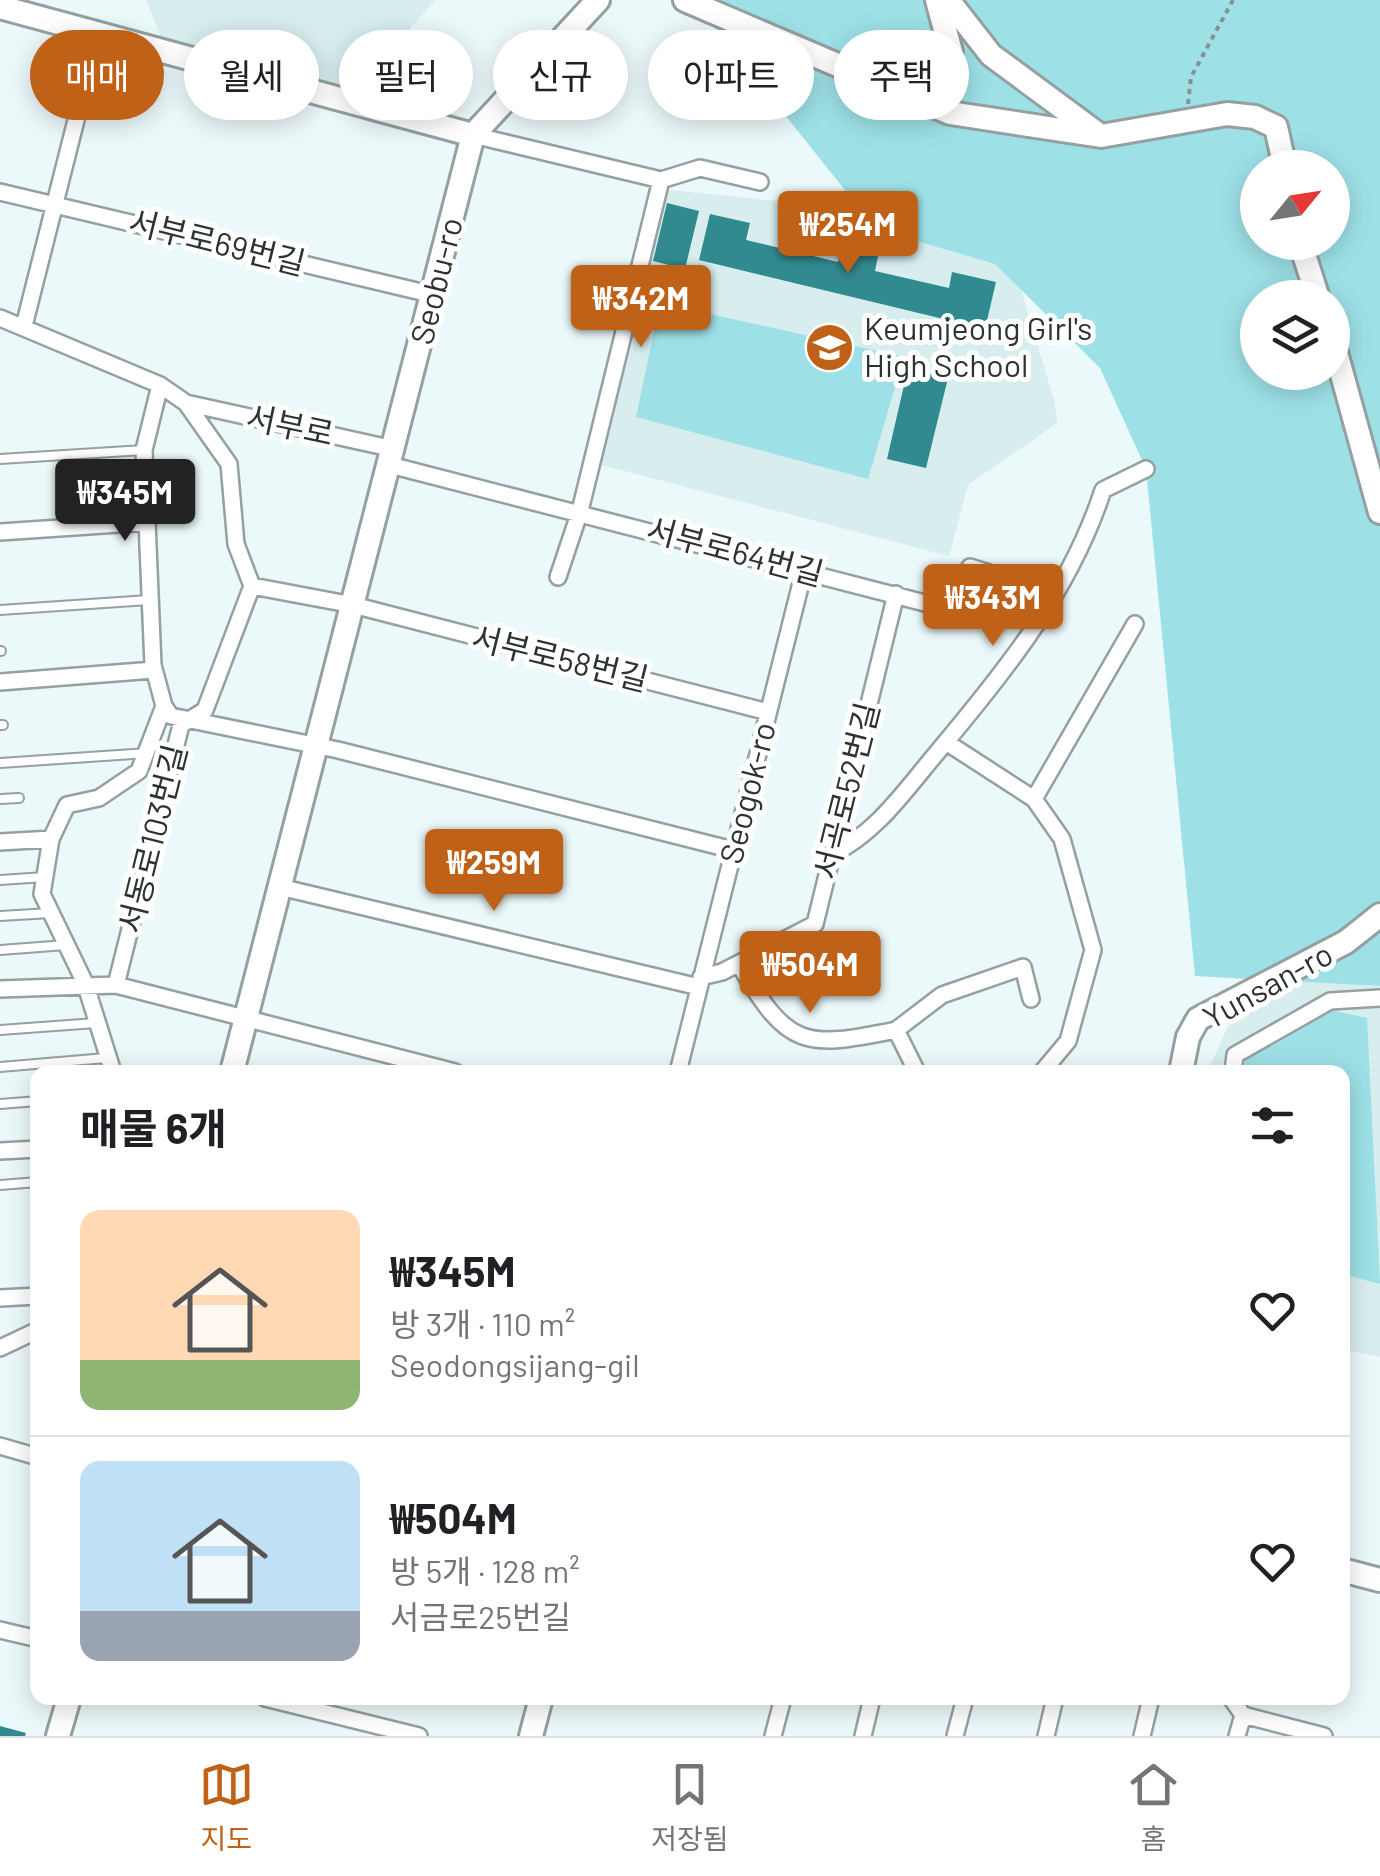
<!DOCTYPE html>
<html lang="ko">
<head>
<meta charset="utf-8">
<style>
	:root { --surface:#fff; --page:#f2f2f2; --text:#202124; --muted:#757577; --line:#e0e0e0; --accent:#bf6117 }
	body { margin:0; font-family:Barlow,"Noto Sans KR",sans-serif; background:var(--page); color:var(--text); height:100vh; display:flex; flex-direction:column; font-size:38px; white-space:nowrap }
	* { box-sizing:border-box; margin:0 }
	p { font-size:32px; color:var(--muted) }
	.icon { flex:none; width:55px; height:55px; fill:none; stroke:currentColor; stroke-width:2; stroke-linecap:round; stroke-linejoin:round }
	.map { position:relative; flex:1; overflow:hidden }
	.details { position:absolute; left:30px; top:1065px; width:1320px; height:640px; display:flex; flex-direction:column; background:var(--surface); border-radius:20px; box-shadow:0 5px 25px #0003 }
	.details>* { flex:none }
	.banner { position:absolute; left:30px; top:30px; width:1320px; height:90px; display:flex; gap:20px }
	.needle { width:65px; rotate:60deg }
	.fabs { position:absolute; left:1240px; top:150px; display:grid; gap:20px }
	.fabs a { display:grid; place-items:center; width:110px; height:110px; border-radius:50%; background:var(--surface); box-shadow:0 5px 25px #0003; font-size:50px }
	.price { position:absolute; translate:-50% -85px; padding:0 22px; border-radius:10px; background:var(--accent); color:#fff; font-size:32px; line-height:65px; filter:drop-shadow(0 2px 5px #0008) }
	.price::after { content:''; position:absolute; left:50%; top:60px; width:30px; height:22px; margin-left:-15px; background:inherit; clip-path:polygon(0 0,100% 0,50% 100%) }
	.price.on { background:#222; color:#fff }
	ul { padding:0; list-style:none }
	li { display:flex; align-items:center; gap:30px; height:250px; padding:0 50px }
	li+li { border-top:2px solid var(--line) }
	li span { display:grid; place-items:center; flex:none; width:280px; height:200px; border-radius:20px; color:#555 }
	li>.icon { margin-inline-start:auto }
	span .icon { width:120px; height:120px; fill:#fffc; stroke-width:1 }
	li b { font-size:42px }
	h2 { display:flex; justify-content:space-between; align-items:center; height:120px; padding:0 50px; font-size:42px }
	.tag { padding:0 35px; border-radius:45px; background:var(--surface); box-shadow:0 5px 25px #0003; font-size:35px; line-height:90px }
	.tag.on { background:var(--accent); color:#fff }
	.dock { display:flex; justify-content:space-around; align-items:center; height:140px; border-top:2px solid var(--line); background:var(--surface); font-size:28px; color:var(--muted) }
	.dock a { display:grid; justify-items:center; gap:5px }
	.dock .on { color:var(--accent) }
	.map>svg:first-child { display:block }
	.built { fill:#d7edee }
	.green { fill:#9de1e7; fill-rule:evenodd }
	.building { fill:#328a91 }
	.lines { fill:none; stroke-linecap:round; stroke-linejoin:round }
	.lane-casing { stroke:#94a0a1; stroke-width:12 }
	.street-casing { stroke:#94a0a1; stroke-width:20 }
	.secondary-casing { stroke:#94a0a1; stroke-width:28 }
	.path { stroke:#879090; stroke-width:4; stroke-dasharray:5 5; stroke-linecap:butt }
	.lane { stroke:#fff; stroke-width:8 }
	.street { stroke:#fff; stroke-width:15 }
	.secondary { stroke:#fff; stroke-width:22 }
	.labels { text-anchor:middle; stroke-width:10; stroke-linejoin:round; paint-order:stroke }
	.street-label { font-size:32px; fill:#2d3232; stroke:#fff }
	.poi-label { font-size:32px; fill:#2d3232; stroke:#fff; text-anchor:start }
</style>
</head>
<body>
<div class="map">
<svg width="1380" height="1736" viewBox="0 0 1380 1736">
	<rect width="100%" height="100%" fill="#ecf9fa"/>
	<path class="built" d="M146,0H435L400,40L346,68L336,87L162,39Z
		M659,189L778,201L995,263L1021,289L1055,404L1057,423L968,485L949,556L590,462Z
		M1282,980L1380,986V1357L1343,1349L1342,1072H1207L1228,1027Z"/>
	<path class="green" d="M693,0H1380V986L1195,976L1146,469L1100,368L995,264L876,229ZM1258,168H1332V242H1258ZM1258,298H1332V372H1258Z
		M660,303L904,357L868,479L636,417Z
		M1331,1010L1367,1018L1380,1284L1343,1274L1342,1072H1245L1244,1058Z"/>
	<path class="building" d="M667,203L699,211L685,269L653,261Z
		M710,214L750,223L746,240L838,262L842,247L878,256L875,271L949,288L952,272L996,282L985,329L699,260Z
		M908,368L948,378L926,468L887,459Z
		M0,1726L26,1733L25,1736H0Z"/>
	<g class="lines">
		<defs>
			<path id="lane" d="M0,459L144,450
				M0,610L149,600
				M0,651H1
				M0,725H3
				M0,763L148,753
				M0,799L19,798
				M0,880L45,877
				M0,916L51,913
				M0,950L66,945
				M0,1030L96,1023
				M0,1067L106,1058
				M0,1104L38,1101
				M0,1185L38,1182"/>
			<path id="street" d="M473,135L661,180
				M661,180L700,168L760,182
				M0,192L434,295
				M0,318L160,385L186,403L229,464L236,544L252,586L205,710L181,725L116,985
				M24,326L98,33
				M186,403L394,449
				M390,465L948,609L970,567L989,573L1043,615
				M0,532L148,522
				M558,577L580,511L661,180
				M252,586L353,605L768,712
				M0,682L154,670
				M164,706L171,716L338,750L733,850
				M946,742L1034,799L1062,839L1093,950L1068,1041L1042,1072
				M1034,799L1135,624
				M0,842L51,839
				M831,855C876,833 904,792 935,755C1003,674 1070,592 1103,490L1146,469
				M280,887L699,987
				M739,964C788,1048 804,1049 896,1030
				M701,977L722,972L815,924L896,594
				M0,989L116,985L455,1072
				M113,1072L85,983L42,894L51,839L67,805L99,798L139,771L164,706L153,665L144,450L160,385
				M678,1072L804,571
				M917,1072L896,1030L942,995L1023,967L1031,999
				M1233,1072L1235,1055L1330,1001L1380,998
				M0,1151L38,1149
				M0,1298L38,1296
				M0,1348L38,1330
				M0,1446L38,1457
				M0,1630L38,1639
				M265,1698L419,1736
				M1231,1698L1243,1715L1324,1736
				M773,1736L783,1698
				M863,1736L872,1698
				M955,1736L965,1698
				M1046,1736L1055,1698
				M1142,1736L1151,1698
				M1237,1736L1243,1715"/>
			<path id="secondary" d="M685,0L950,113L1101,136L1227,114L1255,117L1276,127L1285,168
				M948,0L991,55L1098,134
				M0,7L473,135
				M933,105L951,52L937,0
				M1300,242L1318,298
				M1332,338L1380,512
				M232,1072L473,135L598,0
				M1181,1072L1188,1037L1198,1019L1346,942L1380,915
				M1342,1570L1380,1580
				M58,1736L69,1698
				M531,1736L541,1698"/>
		</defs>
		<use href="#lane" class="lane-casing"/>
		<use href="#street" class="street-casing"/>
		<use href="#secondary" class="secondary-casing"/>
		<path class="path" d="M1188,104L1191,77L1233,0"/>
		<use href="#lane" class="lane"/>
		<use href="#street" class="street"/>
		<use href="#secondary" class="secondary"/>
	</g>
	<defs>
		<symbol id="school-disc" viewBox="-11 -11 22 22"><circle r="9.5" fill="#bf6117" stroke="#fff"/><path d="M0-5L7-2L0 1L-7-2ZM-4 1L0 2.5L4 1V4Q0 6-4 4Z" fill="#fff"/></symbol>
	</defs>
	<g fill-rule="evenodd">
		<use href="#school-disc" x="802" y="320" width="55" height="55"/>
	</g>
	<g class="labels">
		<g class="street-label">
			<text transform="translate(217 243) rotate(14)" y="11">서부로69번길</text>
			<text transform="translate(437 281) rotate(-76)" y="11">Seobu-ro</text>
			<text transform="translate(290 426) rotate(12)" y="11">서부로</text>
			<text transform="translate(735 552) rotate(15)" y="11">서부로64번길</text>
			<text transform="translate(560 659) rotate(14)" y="11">서부로58번길</text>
			<text transform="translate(847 791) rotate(-76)" y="11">서곡로52번길</text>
			<text transform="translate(748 793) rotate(-76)" y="11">Seogok-ro</text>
			<text transform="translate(153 839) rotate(-76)" y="11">서동로103번길</text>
			<text transform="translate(1268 986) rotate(-29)" y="11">Yunsan-ro</text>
		</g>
		<g class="poi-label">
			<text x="864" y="340">Keumjeong Girl's<tspan x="864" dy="37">High School</tspan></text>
		</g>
	</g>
</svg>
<div class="fabs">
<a><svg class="needle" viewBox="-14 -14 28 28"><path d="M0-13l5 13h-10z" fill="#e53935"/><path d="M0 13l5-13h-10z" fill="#757577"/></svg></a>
<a><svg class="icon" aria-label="layers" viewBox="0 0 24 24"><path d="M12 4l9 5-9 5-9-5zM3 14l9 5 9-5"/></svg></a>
</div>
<b class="price" style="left:848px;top:276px">₩254M</b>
<b class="price" style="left:641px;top:350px">₩342M</b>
<b class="price on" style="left:125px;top:544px">₩345M</b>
<b class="price" style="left:993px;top:649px">₩343M</b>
<b class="price" style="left:494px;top:914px">₩259M</b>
<b class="price" style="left:810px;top:1016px">₩504M</b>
<div class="banner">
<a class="tag on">매매</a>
<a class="tag">월세</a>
<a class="tag">필터</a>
<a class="tag">신규</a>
<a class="tag">아파트</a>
<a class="tag">주택</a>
</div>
<section class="details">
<h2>매물 6개<svg class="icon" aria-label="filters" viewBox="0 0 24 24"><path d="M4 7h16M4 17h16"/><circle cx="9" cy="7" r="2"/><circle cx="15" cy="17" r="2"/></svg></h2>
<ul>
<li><span style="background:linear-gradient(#ffd9b3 75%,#8fb573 0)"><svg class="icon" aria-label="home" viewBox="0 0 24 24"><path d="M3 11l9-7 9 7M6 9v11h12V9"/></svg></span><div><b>₩345M</b><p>방 3개 · 110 m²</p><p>Seodongsijang-gil</p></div><svg class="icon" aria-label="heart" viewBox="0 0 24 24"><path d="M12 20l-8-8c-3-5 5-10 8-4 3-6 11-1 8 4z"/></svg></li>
<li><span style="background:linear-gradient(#bfe0f5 75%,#9aa5b1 0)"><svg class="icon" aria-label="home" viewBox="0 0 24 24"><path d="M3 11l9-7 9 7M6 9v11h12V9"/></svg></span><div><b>₩504M</b><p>방 5개 · 128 m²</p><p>서금로25번길</p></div><svg class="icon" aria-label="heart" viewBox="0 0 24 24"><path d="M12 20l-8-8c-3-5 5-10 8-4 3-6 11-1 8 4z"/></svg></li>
</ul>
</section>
</div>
<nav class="dock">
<a class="on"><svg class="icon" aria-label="map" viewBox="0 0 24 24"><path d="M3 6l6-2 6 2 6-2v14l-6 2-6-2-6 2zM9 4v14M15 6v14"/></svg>지도</a>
<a><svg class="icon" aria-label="saved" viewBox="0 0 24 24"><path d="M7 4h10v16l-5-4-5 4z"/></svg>저장됨</a>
<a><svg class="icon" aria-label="home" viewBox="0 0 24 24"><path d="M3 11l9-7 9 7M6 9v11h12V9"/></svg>홈</a>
</nav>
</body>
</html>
